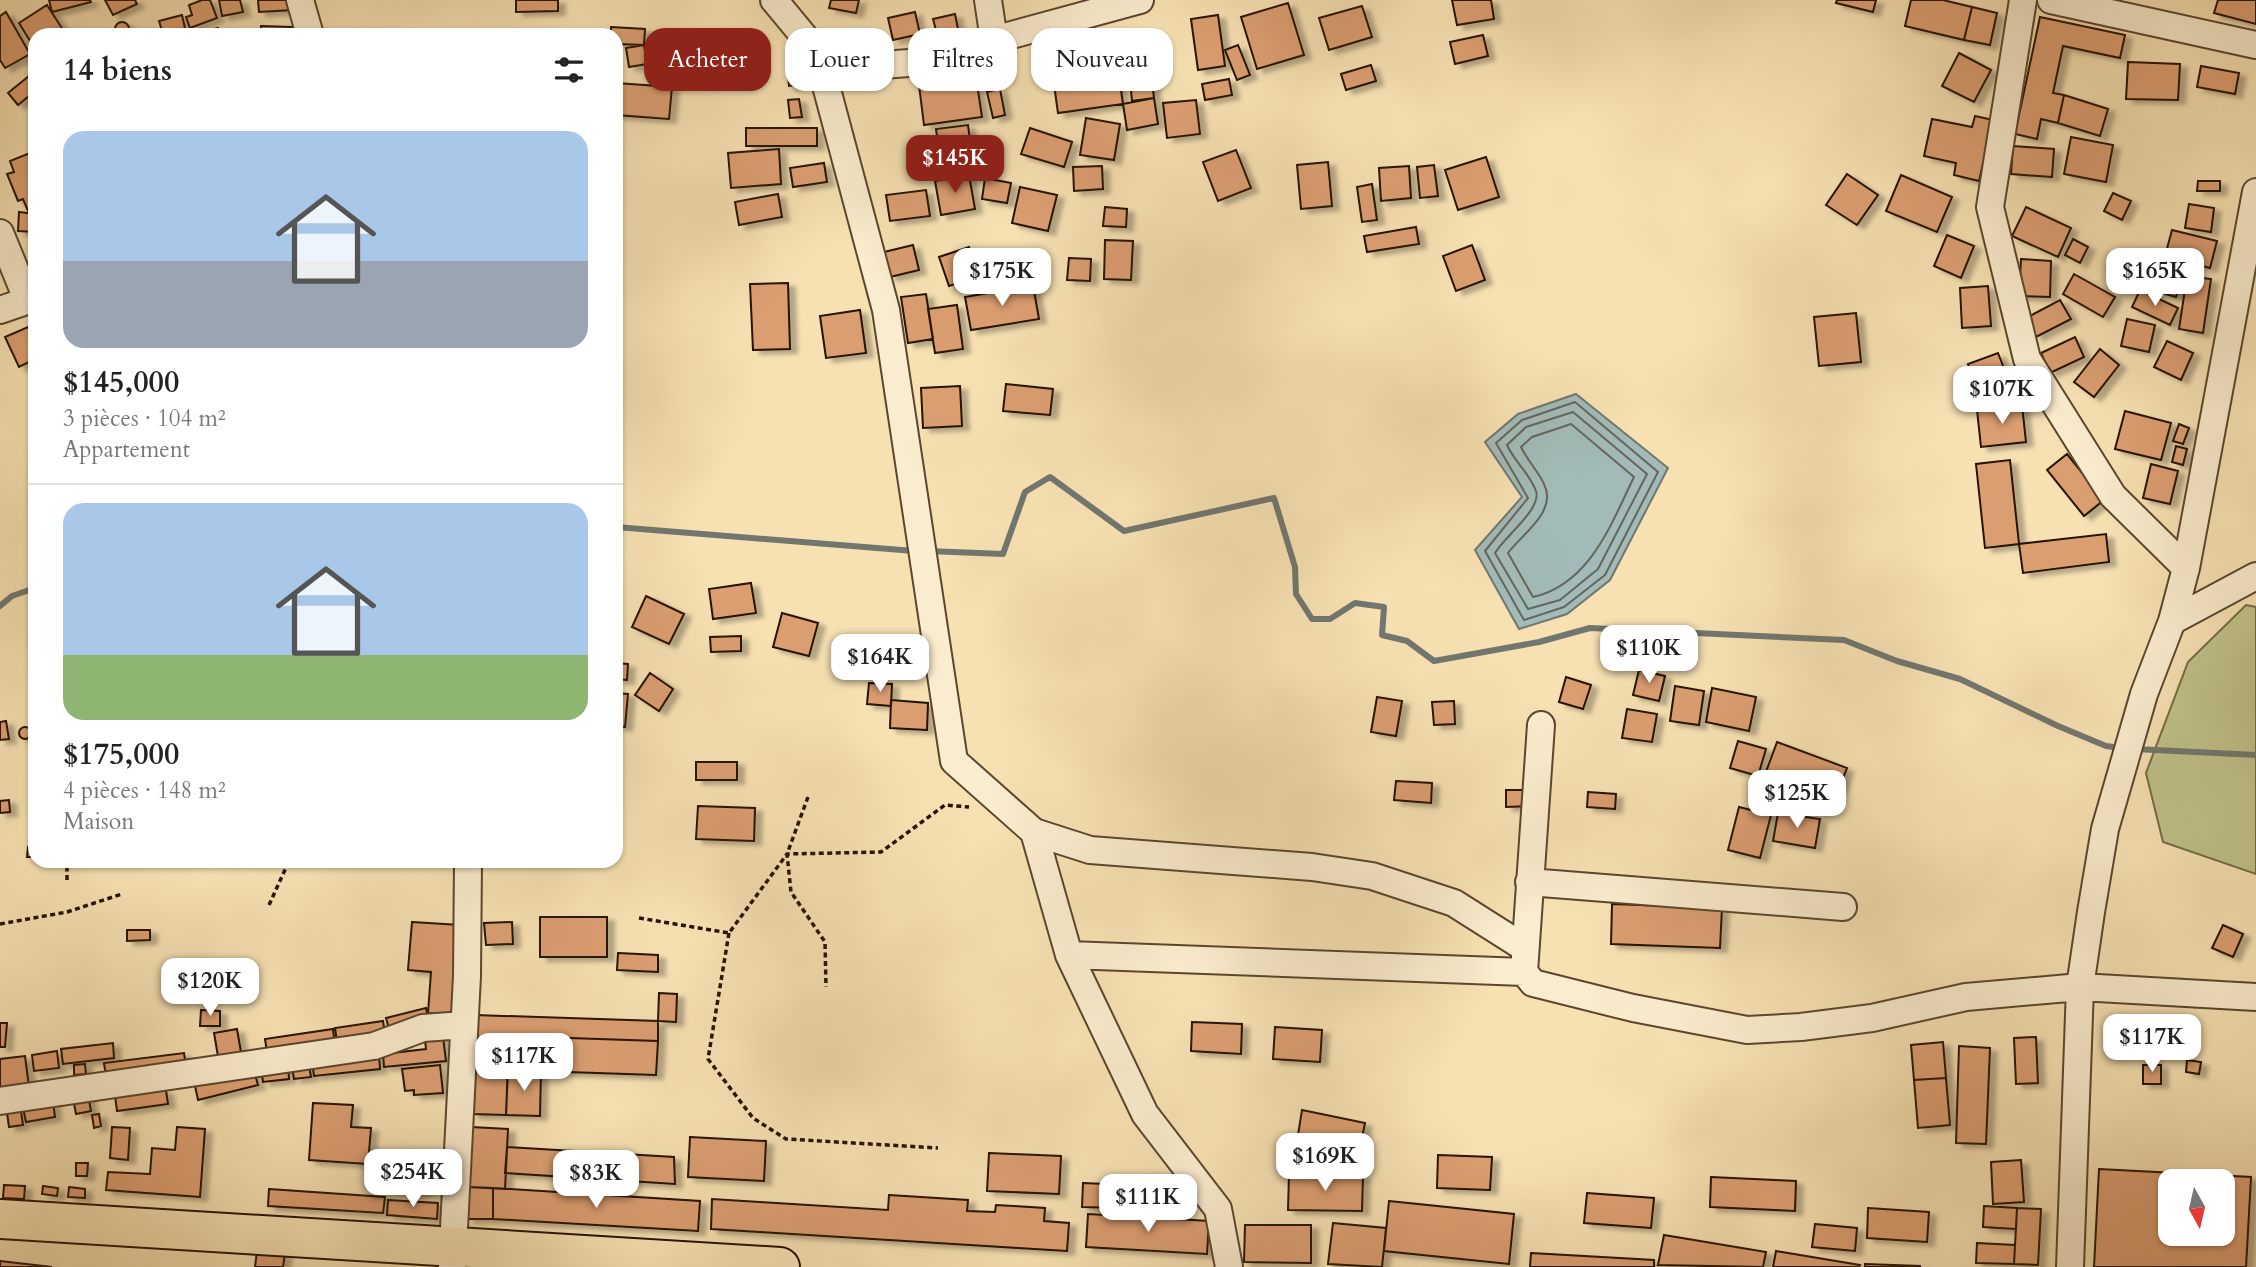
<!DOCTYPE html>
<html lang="fr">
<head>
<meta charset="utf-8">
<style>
	:root { --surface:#fff; --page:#f6f6f6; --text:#222; --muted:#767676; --line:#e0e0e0; --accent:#8f2418 }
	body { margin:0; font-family:Cardo,serif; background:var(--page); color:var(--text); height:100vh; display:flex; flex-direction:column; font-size:26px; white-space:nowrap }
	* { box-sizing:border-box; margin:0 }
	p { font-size:23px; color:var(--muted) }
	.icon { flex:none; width:38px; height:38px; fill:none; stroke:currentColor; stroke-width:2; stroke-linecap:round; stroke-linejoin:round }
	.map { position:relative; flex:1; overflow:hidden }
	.panel { position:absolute; left:28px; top:28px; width:595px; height:840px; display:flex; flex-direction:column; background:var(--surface); border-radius:21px; box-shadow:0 2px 5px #0004 }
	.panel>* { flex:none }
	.guide { position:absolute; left:644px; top:28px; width:665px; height:63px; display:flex; gap:14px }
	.needle { width:46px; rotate:172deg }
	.buttons { position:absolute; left:2158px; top:1169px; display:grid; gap:14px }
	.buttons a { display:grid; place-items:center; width:77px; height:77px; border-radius:14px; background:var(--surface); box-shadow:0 2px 5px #0004; font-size:35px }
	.price { position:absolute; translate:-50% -60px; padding:0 16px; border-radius:14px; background:#fff; color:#222; font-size:23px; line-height:46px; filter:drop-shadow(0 2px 4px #0008) }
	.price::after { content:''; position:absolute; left:50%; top:42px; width:21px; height:16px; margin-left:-10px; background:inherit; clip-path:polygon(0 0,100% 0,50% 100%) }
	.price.active { background:var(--accent); color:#fff }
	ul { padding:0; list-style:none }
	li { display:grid; align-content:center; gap:14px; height:371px; padding:0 35px }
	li+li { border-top:2px solid var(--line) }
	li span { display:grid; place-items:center; height:217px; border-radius:21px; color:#555 }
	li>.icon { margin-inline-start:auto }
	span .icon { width:126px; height:126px; fill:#fffc; stroke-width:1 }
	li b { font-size:30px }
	h2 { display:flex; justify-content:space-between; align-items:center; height:84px; padding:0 35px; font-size:30px }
	.chip { padding:0 24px; border-radius:21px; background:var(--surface); box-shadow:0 2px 5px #0004; font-size:24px; line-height:63px }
	.chip.active { background:var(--accent); color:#fff }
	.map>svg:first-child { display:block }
	.green { fill:#c0c28a; stroke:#746a46; stroke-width:2 }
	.water { fill:#a2bbb8; stroke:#71776f; stroke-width:2 }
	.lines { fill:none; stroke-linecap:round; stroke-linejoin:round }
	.shore { stroke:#64665c; stroke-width:2 }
	.stream { stroke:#71776f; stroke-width:6 }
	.building { fill:#db9e71; stroke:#271201; stroke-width:2; fill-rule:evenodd; filter:url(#shadow) }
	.minor-casing { stroke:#5b462e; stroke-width:30 }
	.highway-casing { stroke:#271201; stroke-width:42 }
	.path { stroke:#271201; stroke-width:3.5; stroke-dasharray:5 3.5; stroke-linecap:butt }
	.minor { stroke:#faecce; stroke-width:26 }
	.highway { stroke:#f7e1b3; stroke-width:38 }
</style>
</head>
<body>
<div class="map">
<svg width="2256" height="1267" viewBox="0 0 2256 1267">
	<defs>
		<filter id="shadow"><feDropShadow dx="7" dy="4" stdDeviation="2" flood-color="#0004"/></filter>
	</defs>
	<rect width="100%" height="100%" fill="#f7e1b3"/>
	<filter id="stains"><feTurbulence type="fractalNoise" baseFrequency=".00286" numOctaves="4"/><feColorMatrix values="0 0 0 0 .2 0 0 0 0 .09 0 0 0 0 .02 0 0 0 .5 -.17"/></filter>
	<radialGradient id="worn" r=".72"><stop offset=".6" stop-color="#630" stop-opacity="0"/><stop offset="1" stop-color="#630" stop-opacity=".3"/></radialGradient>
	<path class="green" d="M2246,605L2256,607V874L2163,842L2146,773L2188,662Z"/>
	<path class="water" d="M1576,394L1668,468L1610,580L1567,614L1519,629L1475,550L1522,497L1485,442L1518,414Z"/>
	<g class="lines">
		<path class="shore" d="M1575,402L1658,472L1605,575L1564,607L1524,620L1485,551L1528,498L1496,443L1522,420Z
			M1573,412L1647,474L1598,569L1560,600L1528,609L1495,553C1504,537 1542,509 1536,491C1530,474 1514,461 1507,445L1526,427Z
			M1571,424L1634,477C1611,524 1590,584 1533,597L1508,553C1522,534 1558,511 1544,484C1538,471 1527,460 1521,447L1532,437Z"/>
		<path class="stream" d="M616,527L914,551
			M928,551L1003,554L1025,492L1050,477L1124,531L1274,498L1295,567L1296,594L1312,619H1330L1355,603L1384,607L1382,635L1407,641L1434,661L1539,642L1590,628L1844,640L1897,661L1960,679L2058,726L2106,746L2121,748
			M0,606L12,596L35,588
			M2135,749L2256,755"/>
	</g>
	<path class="building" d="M49,0H90L91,2L52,12Z
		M105,0H135L137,4L113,15Z
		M202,0H210L217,18L190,28L186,17L192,15L189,5Z
		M219,0H240L243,12L222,16Z
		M258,0H292V10L259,12Z
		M516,0H558V11L516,12Z
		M831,0H859L856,13L829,8Z
		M1452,0H1491L1494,19L1457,25Z
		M1837,0H1876L1873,12L1836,3Z
		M1911,0H1943L1972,7L1964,40L1905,26Z
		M2218,0H2256V24L2214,13Z
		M1288,3L1304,55L1257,69L1241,17Z
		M47,5L65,33L35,35V49L19,23Z
		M1362,6L1372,37L1329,50L1319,18Z
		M1972,7L1997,13L1990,45L1964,40Z
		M6,12L30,54L5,68L0,60V16Z
		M915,12L920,34L893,40L888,18Z
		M955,14L958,29L937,34L933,19Z
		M182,15L185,28L163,34L159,21Z
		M1218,15L1225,66L1198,70L1191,19Z
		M2040,17L2125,35L2120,58L2063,46L2053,93L2064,95L2058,123L2041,119L2037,139L2015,134Z
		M115 29a7 7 0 1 1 14 0a7 7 0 1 1-14 0Z
		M261,26L292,27V35H261Z
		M611,27L645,29L644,45L616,44V35H611Z
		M218,28L219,35H202L201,32Z
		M1483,35L1488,56L1455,64L1450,42Z
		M644,45L647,64L629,67L626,48Z
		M1238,45L1250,75L1237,80L1225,50Z
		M1959,53L1991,70L1974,102L1942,86Z
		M1116,54L1123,104L1058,113L1051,63Z
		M1149,57L1154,98L1132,101L1128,59Z
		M2128,62L2180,64L2178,100L2126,99Z
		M1371,65L1376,81L1346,90L1341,74Z
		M35,66V91L18,105L8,93L34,72L31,69Z
		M2201,66L2239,73L2235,94L2197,87Z
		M1004,68L1006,77L989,81L988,72Z
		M796,74L797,85L789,86L788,75Z
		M976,77L982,117L924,125L919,85Z
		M1229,79L1232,95L1205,100L1202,84Z
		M616,83L672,87L669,119L616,115Z
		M1000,89L1005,115L993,118L987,92Z
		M2064,95L2108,109L2100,136L2058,123Z
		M1154,98L1158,124L1127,130L1123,104Z
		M799,99L802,117L790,118L788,100Z
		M1196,100L1200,134L1167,138L1163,103Z
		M1975,116L1993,120L1979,181L1954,175L1956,163L1924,156L1932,119L1972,127Z
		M1086,118L1120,124L1114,160L1080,155Z
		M968,125L971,149L939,153L936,129Z
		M746,128H817V146H746Z
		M1030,128L1072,142L1064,167L1021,154Z
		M2071,137L2113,145L2106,182L2064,174Z
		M2013,146L2054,149L2052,177L2011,174Z
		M779,149L781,184L731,188L728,153Z
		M1236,150L1251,188L1218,201L1203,162Z
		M35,151V211L29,213L23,199L18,201L7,174L14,172L10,161Z
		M1486,157L1499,197L1458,210L1445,170Z
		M1328,162L1332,206L1301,209L1297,165Z
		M824,163L827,182L793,187L790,168Z
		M1434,165L1438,196L1420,198L1417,167Z
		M1102,166L1103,189L1074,191L1073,167Z
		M1409,166L1411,198L1381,201L1379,168Z
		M1847,174L1878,195L1857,225L1826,205Z
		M969,175L975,209L941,215L935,181Z
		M1901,175L1952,197L1937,232L1886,211Z
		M985,178L1011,183L1007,203L982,199Z
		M2198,181H2220V191H2197Z
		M1372,184L1377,220L1362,222L1357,187Z
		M1020,187L1057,195L1048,231L1012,223Z
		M926,190L930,216L890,221L886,195Z
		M2113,193L2131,201L2122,220L2104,211Z
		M778,194L782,217L739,225L735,202Z
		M2189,204L2214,208L2211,232L2185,228Z
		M1105,207L1127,209L1126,227L1103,226Z
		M2026,207L2071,228L2058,257L2012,236Z
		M19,212L35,214V232L18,231Z
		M1416,227L1419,244L1367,252L1364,236Z
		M2172,230L2217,241L2210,268L2165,256Z
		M1947,235L1974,246L1961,278L1934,266Z
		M31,236L35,237V257L29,256Z
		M2073,239L2088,247L2080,263L2065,255Z
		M1105,240L1133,241L1131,280L1104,279Z
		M913,245L919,270L890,277L884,252Z
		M1472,245L1485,280L1456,291L1443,256Z
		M969,247L979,276L949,286L939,257Z
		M1069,258L1091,259L1090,281L1067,280Z
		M2021,259L2051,261L2050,297L2019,296Z
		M2074,274L2115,297L2103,317L2063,294Z
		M2187,276L2211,279L2203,333L2179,329Z
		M2167,277L2181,281L2176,297L2162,293Z
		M788,283L790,349L753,350L750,284Z
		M1033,285L1039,319L971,330L965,297Z
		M1988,286L1991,326L1962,328L1960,288Z
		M2140,290L2178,308L2170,325L2132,307Z
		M926,294L933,339L908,343L901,297Z
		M2060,300L2071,319L2036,337L2026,318Z
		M957,305L963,349L935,353L928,309Z
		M860,310L866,353L826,358L820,316Z
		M1856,313L1861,362L1819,366L1814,317Z
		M2127,319L2155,325L2149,352L2121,346Z
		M28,327L35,343V359L19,367L5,337Z
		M2075,337L2084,357L2050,373L2041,353Z
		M2167,341L2193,353L2181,380L2154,367Z
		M2100,349L2119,365L2094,397L2074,382Z
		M1998,353L2012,389L1982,401L1968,364Z
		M1006,384L1053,389L1050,415L1003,411Z
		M960,386L962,426L923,428L921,388Z
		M2022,405L2026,442L1981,447L1977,410Z
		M2125,411L2171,423L2161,460L2115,449Z
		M2179,424L2189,428L2183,444L2173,441Z
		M2176,446L2187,449L2183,465L2172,462Z
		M2067,454L2104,500L2084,516L2047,470Z
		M2010,460L2019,544L1985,548L1976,464Z
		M2151,464L2178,471L2170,504L2143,498Z
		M2106,534L2109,562L2023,573L2019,544Z
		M751,583L756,613L713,619L709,589Z
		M646,596L684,614L669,644L632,627Z
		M782,613L818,623L809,656L773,647Z
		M741,636V651L711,652L710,637Z
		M616,663L628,664L627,680L616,679Z
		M1639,670L1665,676L1659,701L1633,695Z
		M650,673L673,689L659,711L635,695Z
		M1566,677L1591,685L1583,709L1559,702Z
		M869,683L892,684L891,706L867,704Z
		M1675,686L1704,691L1699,725L1670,721Z
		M1712,688L1756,697L1749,731L1706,722Z
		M616,693L628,694L625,727L616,726Z
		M1377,697L1402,701L1396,736L1371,732Z
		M891,700L928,703L927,730L890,728Z
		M1454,701L1455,724L1434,725L1432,702Z
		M1627,709L1657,714L1652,742L1622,738Z
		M6,721L9,739L0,740V722Z
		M19 733a6 6 0 1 1 12 0a6 6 0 1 1-12 0Z
		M1738,741L1766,749L1758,776L1730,768Z
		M1777,742L1847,768L1835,798L1766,772Z
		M696,762H737V780H696Z
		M1762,776L1785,781L1779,808L1756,802Z
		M1396,781L1432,783L1431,803L1394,800Z
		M1506,790H1529V806L1506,807Z
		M1588,792L1616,794L1615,809L1587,807Z
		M9,800L10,812L0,813V801Z
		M698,806L755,808L754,841L696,839Z
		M1739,807L1771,815L1760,858L1728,850Z
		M1778,813L1820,819L1815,848L1773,841Z
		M28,847L35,848V857H27Z
		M1612,904L1722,908L1720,948L1611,944Z
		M540,917H607V957H540Z
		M412,922L460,925L453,1015L428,1013L431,972L408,970Z
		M512,922L513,944L486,945L484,923Z
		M2223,925L2243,934L2233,957L2212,948Z
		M127,930H150V940L127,941Z
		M618,953L658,955V972L617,970Z
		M659,993L677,994L676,1022L658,1021Z
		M426,1008L429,1022L390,1032L386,1018Z
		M201,1010L220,1011V1026H200Z
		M475,1015L658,1021V1041L509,1036L506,1115L472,1114Z
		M383,1021L385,1034L337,1042L335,1028Z
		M1192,1022L1242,1024L1241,1054L1191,1051Z
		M0,1023H7L5,1047H0Z
		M1275,1027L1322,1030L1320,1062L1273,1059Z
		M237,1029L242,1058L219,1062L214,1033Z
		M333,1029L335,1047L267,1052L265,1039Z
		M442,1029L446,1061L384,1067L383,1054L426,1049L424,1032Z
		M509,1036L658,1041L656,1075L508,1070Z
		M2036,1037L2038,1083L2016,1084L2014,1038Z
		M1943,1042L1946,1078L1914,1080L1911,1045Z
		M113,1043L114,1058L63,1064L61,1049Z
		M1959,1046L1990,1048L1986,1144L1956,1143Z
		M57,1051L59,1068L34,1071L32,1055Z
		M184,1053L186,1066L106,1076L104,1063Z
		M379,1055L380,1069L314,1076L312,1062Z
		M25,1056L29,1087L0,1091V1059Z
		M2187,1060L2201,1062L2199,1074L2186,1072Z
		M85,1064L86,1074L74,1075V1065Z
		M288,1065L289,1079L263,1082L261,1068Z
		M309,1065L311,1077L294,1079L292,1067Z
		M440,1065L443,1093L414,1095V1090L405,1091L402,1069Z
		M2143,1065H2161V1084H2143Z
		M508,1070L541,1071L540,1116L506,1115Z
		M254,1071L258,1085L198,1100L195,1086Z
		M1946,1078L1950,1125L1918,1128L1914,1080Z
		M166,1090L168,1104L117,1111L115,1096Z
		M88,1095L91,1111L76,1114L73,1098Z
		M53,1102L55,1117L26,1122L23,1108Z
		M313,1103L353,1105L351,1127L371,1128L368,1164L309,1160Z
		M1302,1110L1365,1123L1360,1147L1298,1135Z
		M21,1111L23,1125L9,1127L7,1113Z
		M99,1114L101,1126L94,1128L92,1115Z
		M112,1127L130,1128L128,1160L110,1158Z
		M177,1127L205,1129L200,1197L106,1190L108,1172L150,1174L152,1148L175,1150Z
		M471,1127L508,1129L505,1189L468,1187Z
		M690,1137L766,1141L764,1181L688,1177Z
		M507,1147L674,1157L675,1184L505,1173Z
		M989,1153L1061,1156L1059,1194L987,1191Z
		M1438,1155L1492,1157L1490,1190L1437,1188Z
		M2021,1160L2024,1202L1993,1204L1991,1162Z
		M76,1163H88L87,1176H76Z
		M2099,1169L2251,1177L2246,1267H2094ZM2170,1181H2222V1234H2170Z
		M382 1180a10 10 0 1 1 20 0a10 10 0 1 1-20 0Z
		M408 1183a10 10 0 1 1 20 0a10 10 0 1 1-20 0Z
		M1289,1174L1363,1176L1362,1211L1288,1210Z
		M1711,1177L1796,1181L1795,1211L1710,1207Z
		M1083,1183L1126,1185L1124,1208L1082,1207Z
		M4,1185L25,1186L24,1199L3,1198Z
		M43,1186L58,1188L57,1196L42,1194Z
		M69,1187L85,1189V1198L68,1197Z
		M468,1187L493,1188V1219H467Z
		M493,1188L700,1201L698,1231L493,1219Z
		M269,1189L385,1197L383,1213L268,1206Z
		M1587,1193L1654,1198L1651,1228L1584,1223Z
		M889,1195L968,1200L967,1211L995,1212L996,1205L1045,1208L1044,1221L1069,1223L1067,1251L711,1229L712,1199L888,1210Z
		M388,1200L438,1203L437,1219L387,1215Z
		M1389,1201L1514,1214L1509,1264L1384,1251Z
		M1984,1206L2017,1208L2016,1229L1983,1227Z
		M1868,1208L1929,1212L1927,1242L1867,1238Z
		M2017,1208L2041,1209L2038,1265L2014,1264Z
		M1088,1214L1209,1221L1207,1254L1086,1247Z
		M1333,1223L1386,1228L1382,1267L1328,1264Z
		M1815,1224L1857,1228L1855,1251L1812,1247Z
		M1245,1225H1311V1263L1244,1262Z
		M1664,1235L1766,1252L1763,1267L1658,1265Z
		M1977,1243L2015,1245L2014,1264L1976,1263Z
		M257,1251L285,1254L283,1267H255Z
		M1776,1251L1860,1265L1859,1267H1773Z
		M1531,1253L1654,1260V1267H1530Z
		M0,1261L52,1267H0Z
		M1865,1264L1920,1266V1267H1865Z"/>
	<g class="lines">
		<defs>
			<path id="minor" d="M300,0L310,35
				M774,0L817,52L868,66L909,63L1140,0
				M988,0L994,40
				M2023,0L1990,207L2027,359L2113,496L2186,568
				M2051,0L2256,45
				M817,52L886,310L954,761L1034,832L1090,850L1312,867L1372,876L1454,903L1525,948
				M0,233L27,299
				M0,310L35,298
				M2172,621L2256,576
				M1541,725L1524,972L1533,983L1633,1008L1747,1030L1801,1027L1872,1018L1966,997L2080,987L2256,997
				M1034,832L1069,955L1145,1114L1218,1209L1229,1267
				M1529,882L1843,907
				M1069,955L1524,972
				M0,1101L374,1046L423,1028L464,1025
				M452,1267L467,976L468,861
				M2070,1267L2080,987L2091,912L2105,829L2144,694L2172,621L2186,568L2256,192"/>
			<path id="highway" d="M0,1219L780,1267"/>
		</defs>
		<use href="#minor" class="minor-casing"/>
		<use href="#highway" class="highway-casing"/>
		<path class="path" d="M808,797L787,854L791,892L825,942L826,987
			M67,880V861
			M269,905L289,861
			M639,918L729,933L787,854L881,852L945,805L969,807
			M0,924L67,912L122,894
			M729,933L708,1059L753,1118L786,1139L938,1148"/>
		<use href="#minor" class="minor"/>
		<use href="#highway" class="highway"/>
	</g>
	<rect width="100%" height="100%" filter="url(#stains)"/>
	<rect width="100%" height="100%" fill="url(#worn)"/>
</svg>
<div class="buttons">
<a><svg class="needle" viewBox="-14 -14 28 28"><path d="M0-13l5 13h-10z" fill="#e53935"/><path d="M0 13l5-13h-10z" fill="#767676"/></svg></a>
</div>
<b class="price active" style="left:955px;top:195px">$145K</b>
<b class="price" style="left:1002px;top:308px">$175K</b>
<b class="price" style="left:2155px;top:308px">$165K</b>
<b class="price" style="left:2002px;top:426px">$107K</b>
<b class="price" style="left:1649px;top:685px">$110K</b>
<b class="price" style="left:880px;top:694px">$164K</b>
<b class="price" style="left:1797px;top:830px">$125K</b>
<b class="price" style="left:210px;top:1018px">$120K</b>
<b class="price" style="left:2152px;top:1074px">$117K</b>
<b class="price" style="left:524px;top:1093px">$117K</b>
<b class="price" style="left:1325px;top:1193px">$169K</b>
<b class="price" style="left:413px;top:1209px">$254K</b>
<b class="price" style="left:596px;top:1210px">$83K</b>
<b class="price" style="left:1148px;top:1234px">$111K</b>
<div class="guide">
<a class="chip active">Acheter</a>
<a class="chip">Louer</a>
<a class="chip">Filtres</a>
<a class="chip">Nouveau</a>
</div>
<section class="panel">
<h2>14 biens<svg class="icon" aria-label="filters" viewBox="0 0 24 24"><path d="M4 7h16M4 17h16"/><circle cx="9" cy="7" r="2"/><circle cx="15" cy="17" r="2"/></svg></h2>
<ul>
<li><span style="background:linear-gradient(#a9c7e8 60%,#9aa5b1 0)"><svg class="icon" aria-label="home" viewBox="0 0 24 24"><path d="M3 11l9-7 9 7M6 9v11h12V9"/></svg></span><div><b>$145,000</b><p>3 pièces · 104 m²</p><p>Appartement</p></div></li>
<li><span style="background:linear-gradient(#a9c7e8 70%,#8fb573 0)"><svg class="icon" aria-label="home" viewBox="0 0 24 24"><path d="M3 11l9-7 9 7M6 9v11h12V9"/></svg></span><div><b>$175,000</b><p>4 pièces · 148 m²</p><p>Maison</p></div></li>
</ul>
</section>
</div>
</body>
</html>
